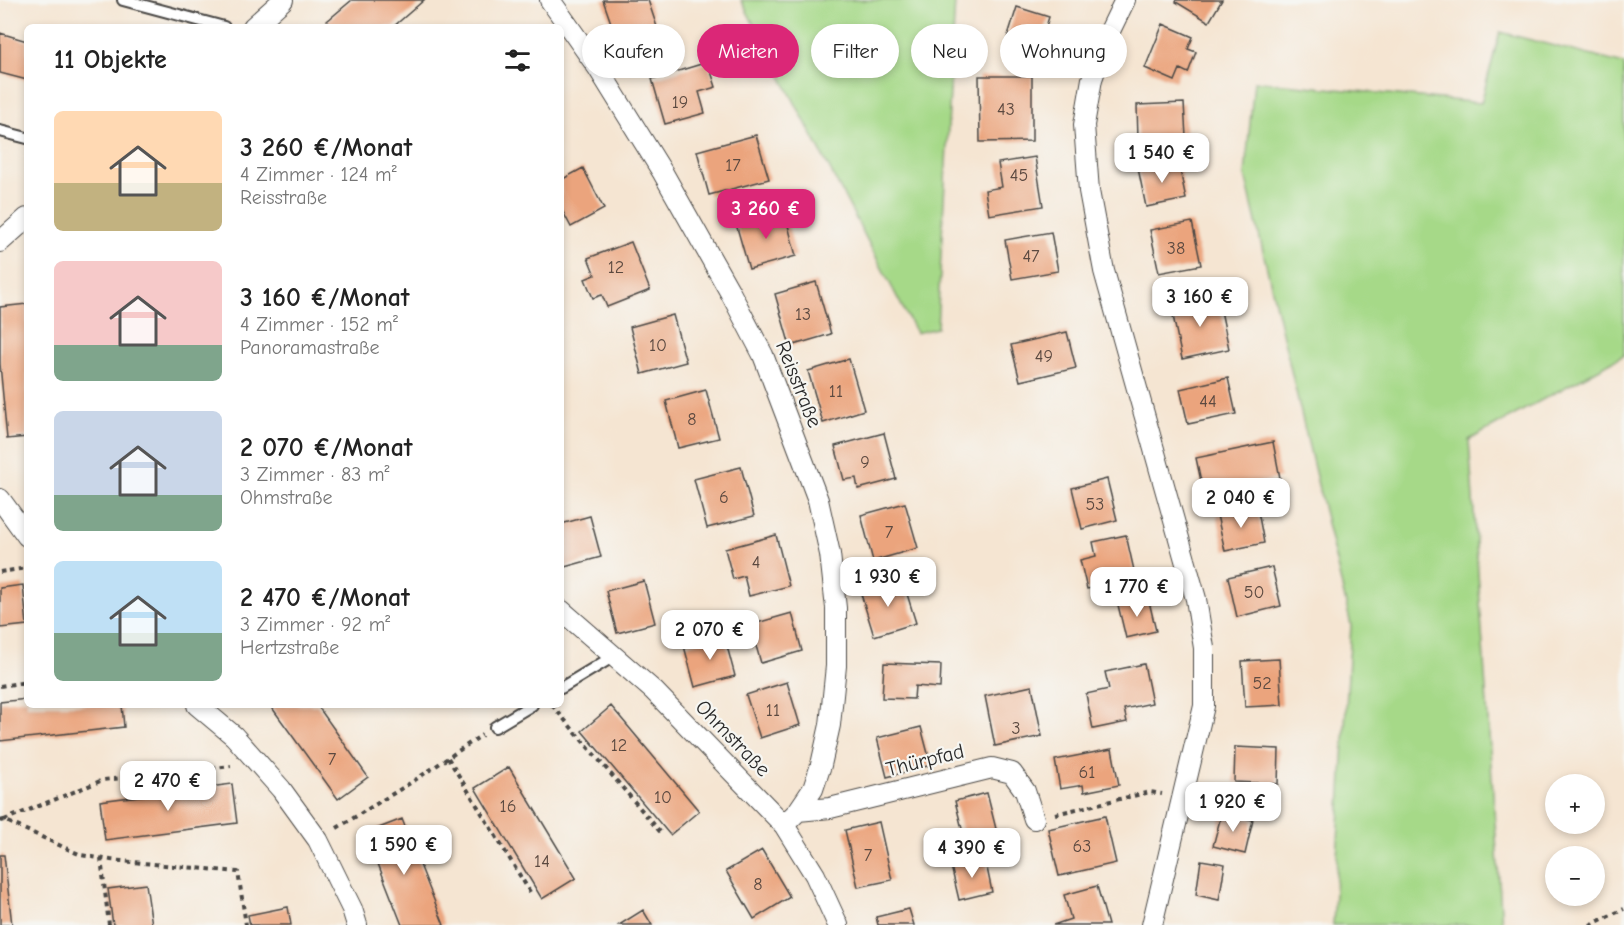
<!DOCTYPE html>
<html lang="de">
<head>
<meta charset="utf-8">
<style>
	:root { --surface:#fff; --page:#f6f6f6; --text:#222; --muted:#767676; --accent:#db2777 }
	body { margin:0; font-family:"Comic Neue",sans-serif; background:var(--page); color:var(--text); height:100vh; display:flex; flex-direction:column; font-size:22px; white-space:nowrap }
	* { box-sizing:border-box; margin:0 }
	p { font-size:20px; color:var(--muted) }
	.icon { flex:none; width:33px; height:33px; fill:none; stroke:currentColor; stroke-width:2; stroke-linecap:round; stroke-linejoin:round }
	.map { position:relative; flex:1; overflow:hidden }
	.side { position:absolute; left:24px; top:24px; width:540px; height:684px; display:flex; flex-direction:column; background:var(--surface); border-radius:9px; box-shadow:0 3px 9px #0003 }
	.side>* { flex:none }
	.guide { position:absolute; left:582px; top:24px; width:570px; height:54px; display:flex; gap:12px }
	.buttons { position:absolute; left:1545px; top:774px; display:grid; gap:12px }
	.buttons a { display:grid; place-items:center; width:60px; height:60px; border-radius:50%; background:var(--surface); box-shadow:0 3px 9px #0003; font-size:30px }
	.price { position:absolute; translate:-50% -51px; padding:0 14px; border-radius:12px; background:#fff; color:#222; font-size:20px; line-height:39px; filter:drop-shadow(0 2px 3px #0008) }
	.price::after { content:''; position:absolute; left:50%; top:36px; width:18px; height:14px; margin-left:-9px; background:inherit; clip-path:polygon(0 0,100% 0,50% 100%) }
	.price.active { background:var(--accent); color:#fff }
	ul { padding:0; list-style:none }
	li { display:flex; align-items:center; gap:18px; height:150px; padding:0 30px }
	li span { display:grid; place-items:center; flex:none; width:168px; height:120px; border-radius:9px; color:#555 }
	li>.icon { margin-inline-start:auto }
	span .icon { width:72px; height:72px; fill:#fffc; stroke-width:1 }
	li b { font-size:26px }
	h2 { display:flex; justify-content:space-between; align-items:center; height:72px; padding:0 30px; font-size:26px }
	.chip { padding:0 21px; border-radius:27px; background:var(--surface); box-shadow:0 3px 9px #0003; font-size:21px; line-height:54px }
	.chip.active { background:var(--accent); color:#fff }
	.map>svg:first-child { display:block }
	.green { fill:#a6d988; stroke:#68825a; stroke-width:1.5 }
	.building { fill:#eba47d }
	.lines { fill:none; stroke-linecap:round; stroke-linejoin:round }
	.lane-casing { stroke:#494744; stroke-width:14 }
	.street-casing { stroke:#494744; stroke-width:22 }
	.path { stroke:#494744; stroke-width:4; stroke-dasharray:4.5 4.5; stroke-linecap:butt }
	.lane { stroke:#fff; stroke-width:10 }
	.street { stroke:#fff; stroke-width:20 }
	.labels { text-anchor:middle; stroke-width:4.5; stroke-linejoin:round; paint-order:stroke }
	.number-label { font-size:18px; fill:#5b4940 }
	.street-label { font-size:21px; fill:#2b2b2b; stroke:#f6f6f2 }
</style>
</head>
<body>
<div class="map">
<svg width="1624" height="925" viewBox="0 0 1624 925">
	<rect width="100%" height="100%" fill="#f6f6f2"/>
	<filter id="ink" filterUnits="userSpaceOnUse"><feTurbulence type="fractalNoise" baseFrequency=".0167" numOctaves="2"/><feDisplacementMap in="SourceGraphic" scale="12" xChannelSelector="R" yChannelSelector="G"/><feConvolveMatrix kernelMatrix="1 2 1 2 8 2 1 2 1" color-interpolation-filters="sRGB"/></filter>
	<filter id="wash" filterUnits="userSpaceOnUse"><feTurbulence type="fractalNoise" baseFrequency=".008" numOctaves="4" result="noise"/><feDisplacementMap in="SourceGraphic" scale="24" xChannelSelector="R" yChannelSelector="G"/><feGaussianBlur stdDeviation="1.35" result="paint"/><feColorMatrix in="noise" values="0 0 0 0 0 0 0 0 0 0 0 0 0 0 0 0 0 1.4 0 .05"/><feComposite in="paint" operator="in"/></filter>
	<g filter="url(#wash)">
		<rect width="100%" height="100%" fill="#f5e5d2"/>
		<path class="green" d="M741,0H955L937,328L916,333Z
			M1500,32L1624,64V355L1469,440L1502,925H1333L1351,625L1245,175L1254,81L1481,103Z"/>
		<g id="blocks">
			<path class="building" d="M352,0H424L393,27H333L327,21Z
				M603,0H648L660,36L620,49Z
				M1177,0H1222L1209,22L1176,2Z
				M1017,7L1049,17L1036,58L1004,48Z
				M1163,24L1193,37L1188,49L1196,52L1188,73L1180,69L1175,81L1145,68Z
				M0,33L27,41V80L0,73Z
				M708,62L716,87L699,92L705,113L665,124L652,79Z
				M979,76H1032V141L980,142Z
				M1184,103L1186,137L1138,139L1137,105Z
				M756,135L769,179L709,195L697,151Z
				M1035,157L1043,206L989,215L985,190L1002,187L998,163Z
				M1178,160L1186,199L1146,207L1138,168Z
				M583,168L604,209L571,227L561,208V180Z
				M784,210L796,256L749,269L736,224Z
				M1192,222L1201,265L1159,273L1150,230Z
				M1051,232L1058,271L1012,279L1005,240Z
				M631,242L650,290L607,307L602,295L593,298L585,279L595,275L588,258Z
				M816,282L831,334L790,346L775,294Z
				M1218,296L1229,349L1182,359L1171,306Z
				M27,304V437L7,439L0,364V307Z
				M673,315L686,362L642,374L630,327Z
				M1067,332L1076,368L1020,381L1011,345Z
				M849,359L864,410L823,423L808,371Z
				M1228,378L1236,414L1188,424L1180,389Z
				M706,390L719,438L678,448L666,401Z
				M884,433L896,479L858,489L856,478L844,480L835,446Z
				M1273,442L1280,478L1204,495L1196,458Z
				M741,467L754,516L707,528L694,479Z
				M1107,479L1117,520L1082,529L1072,488Z
				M905,503L918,548L873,561L861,515Z
				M1257,506L1264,543L1225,551L1217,515Z
				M590,516L601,557L561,568V524Z
				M776,535L789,586L749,596L744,576L733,579L725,549Z
				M1126,535L1138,588L1106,595L1103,586L1087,589L1080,560L1096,556L1093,542Z
				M1272,567L1281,606L1237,617L1228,577Z
				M644,581L655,623L617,633L606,591Z
				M903,581L916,623L874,636L861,594Z
				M23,585L27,625L0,628V588Z
				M1148,597L1156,631L1126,638L1118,605Z
				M792,613L802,651L761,663L750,625Z
				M724,635L735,676L695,687L684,646Z
				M1279,659L1282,705L1245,707L1242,661Z
				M884,663L941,665L940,688L915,686L914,699L882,698Z
				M1144,664L1152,703L1124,709L1127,722L1093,729L1086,694L1109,689L1105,672Z
				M787,682L800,725L760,738L746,695Z
				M1032,686L1042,736L995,746L985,696Z
				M27,699V705H122L124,727L0,741V702Z
				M270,705H317L368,777L338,799Z
				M611,706L699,811L670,835L582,731Z
				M921,727L931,765L887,777L877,738Z
				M1235,747L1279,749L1278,784L1234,782Z
				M1112,749L1119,785L1084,792L1083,785L1060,789L1055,760Z
				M509,767L576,878L542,899L475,788Z
				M232,784L237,823L105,840L100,801Z
				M987,793L996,829L964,837L955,801Z
				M1222,812L1253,820L1245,854L1213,846Z
				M1105,816L1116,863L1059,876L1048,829Z
				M402,819L428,885L444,925H402L366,833Z
				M879,822L892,880L858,887L845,830Z
				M762,850L790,897L754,919L726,871Z
				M0,855H4L12,925H0Z
				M985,858L992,892L959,900L951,866Z
				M1201,860L1225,864L1219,900L1196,895Z
				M146,884L152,925H113L108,889Z
				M1097,886L1108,925H1053L1071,919L1064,895Z
				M288,907L291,925H250L248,915Z
				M909,909L914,925H878L876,917Z
				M643,910L652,925H619Z"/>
		</g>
	</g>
	<g filter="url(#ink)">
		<use href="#blocks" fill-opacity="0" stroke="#494744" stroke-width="1.5"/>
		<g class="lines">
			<defs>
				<path id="lane" d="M123,0L224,27
					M0,131L27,138
					M561,688L614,656
					M495,727L532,705"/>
				<path id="street" d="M550,0L598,68L663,173L730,292L763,355L818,500L830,554L836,608V666L830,725L821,765L813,789L798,811L784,825
					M1125,0L1107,37L1092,79L1084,125L1089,191L1104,271L1196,599L1204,648V706L1152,925
					M253,27L283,0
					M0,242L27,218
					M0,499L27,536
					M561,610L654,691L784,825L815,875L838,925
					M197,705L234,736L281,789L318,840L352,909L357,925
					M798,811L830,808L992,768L1012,773L1025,791L1034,819"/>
			</defs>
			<use href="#lane" class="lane-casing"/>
			<use href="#street" class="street-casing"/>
			<path class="path" d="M0,572L27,568
				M0,686L27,682
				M552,705L662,834
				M448,758L530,892
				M1055,814L1150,792L1162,794
				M4,820L103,780L231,766
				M0,821L4,820L81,855L111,860L238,872L246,925
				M337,828L412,782L482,735
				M101,858L109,925
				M1590,925L1624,909"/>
			<use href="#lane" class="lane"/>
			<use href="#street" class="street"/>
		</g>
	</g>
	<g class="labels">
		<g class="number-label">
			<text x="680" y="108">19</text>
			<text x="1006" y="115">43</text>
			<text x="733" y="171">17</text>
			<text x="1019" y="181">45</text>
			<text x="1176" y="254">38</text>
			<text x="1031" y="262">47</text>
			<text x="616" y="273">12</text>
			<text x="803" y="320">13</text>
			<text x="658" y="351">10</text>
			<text x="1044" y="362">49</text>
			<text x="836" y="397">11</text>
			<text x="1208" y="407">44</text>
			<text x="692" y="425">8</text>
			<text x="865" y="468">9</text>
			<text x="724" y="503">6</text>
			<text x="1095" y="510">53</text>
			<text x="889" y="538">7</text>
			<text x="756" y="568">4</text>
			<text x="1254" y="598">50</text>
			<text x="1262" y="689">52</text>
			<text x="773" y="716">11</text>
			<text x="1016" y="734">3</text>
			<text x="619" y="751">12</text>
			<text x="332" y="765">7</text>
			<text x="1087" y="778">61</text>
			<text x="663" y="803">10</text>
			<text x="508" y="812">16</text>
			<text x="1082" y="852">63</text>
			<text x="868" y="861">7</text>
			<text x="542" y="867">14</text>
			<text x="758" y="890">8</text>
		</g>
		<g class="street-label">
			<text transform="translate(799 384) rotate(68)" y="7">Reisstraße</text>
			<text transform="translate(733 738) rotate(46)" y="7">Ohmstraße</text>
			<text transform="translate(925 760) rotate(-14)" y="7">Thürpfad</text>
		</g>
	</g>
</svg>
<div class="buttons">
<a>+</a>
<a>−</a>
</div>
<b class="price" style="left:1162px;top:184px">1 540 €</b>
<b class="price active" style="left:766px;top:240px">3 260 €</b>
<b class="price" style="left:1200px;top:328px">3 160 €</b>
<b class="price" style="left:1241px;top:529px">2 040 €</b>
<b class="price" style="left:888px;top:608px">1 930 €</b>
<b class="price" style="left:1137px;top:618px">1 770 €</b>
<b class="price" style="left:710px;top:661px">2 070 €</b>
<b class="price" style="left:168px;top:812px">2 470 €</b>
<b class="price" style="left:1233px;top:833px">1 920 €</b>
<b class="price" style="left:404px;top:876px">1 590 €</b>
<b class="price" style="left:972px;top:879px">4 390 €</b>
<div class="guide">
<a class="chip">Kaufen</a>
<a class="chip active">Mieten</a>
<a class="chip">Filter</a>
<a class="chip">Neu</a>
<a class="chip">Wohnung</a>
</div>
<section class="side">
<h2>11 Objekte<svg class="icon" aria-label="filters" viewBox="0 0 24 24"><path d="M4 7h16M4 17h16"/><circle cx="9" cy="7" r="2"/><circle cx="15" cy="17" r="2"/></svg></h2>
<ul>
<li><span style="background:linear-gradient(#ffd9b3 60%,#c2b280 0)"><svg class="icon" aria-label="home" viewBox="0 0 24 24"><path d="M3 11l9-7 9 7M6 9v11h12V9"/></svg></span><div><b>3 260 €/Monat</b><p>4 Zimmer · 124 m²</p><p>Reisstraße</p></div></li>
<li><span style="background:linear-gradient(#f6c9c9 70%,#7fa58c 0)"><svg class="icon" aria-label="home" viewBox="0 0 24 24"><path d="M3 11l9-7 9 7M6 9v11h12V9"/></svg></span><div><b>3 160 €/Monat</b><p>4 Zimmer · 152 m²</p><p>Panoramastraße</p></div></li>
<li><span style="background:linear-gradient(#c9d6e8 70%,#7fa58c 0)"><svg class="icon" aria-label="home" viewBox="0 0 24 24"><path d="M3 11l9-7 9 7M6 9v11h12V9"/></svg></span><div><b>2 070 €/Monat</b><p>3 Zimmer · 83 m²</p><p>Ohmstraße</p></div></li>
<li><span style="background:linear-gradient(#bfe0f5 60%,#7fa58c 0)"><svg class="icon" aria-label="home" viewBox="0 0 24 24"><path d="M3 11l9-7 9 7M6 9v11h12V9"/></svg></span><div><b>2 470 €/Monat</b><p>3 Zimmer · 92 m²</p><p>Hertzstraße</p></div></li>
</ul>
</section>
</div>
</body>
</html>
